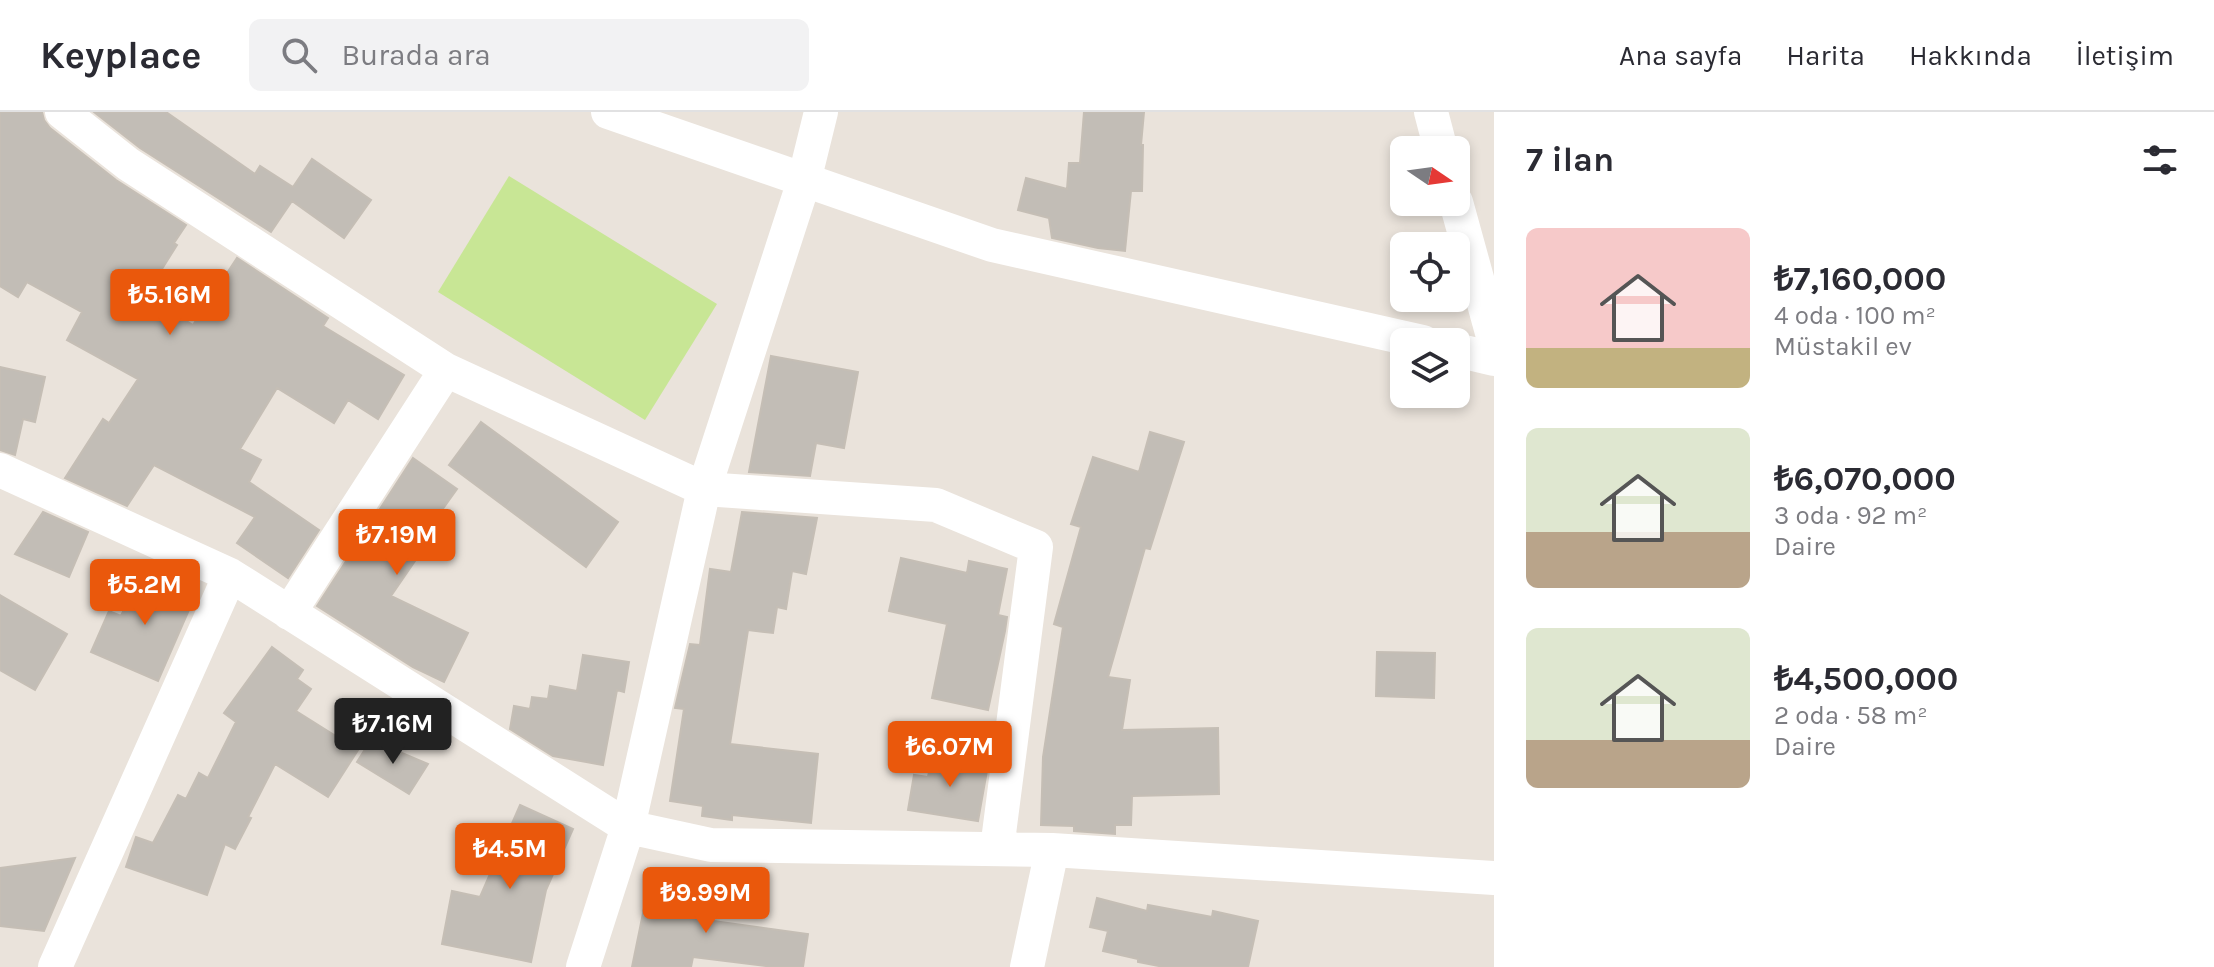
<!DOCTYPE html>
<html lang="tr">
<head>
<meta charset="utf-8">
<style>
	:root { --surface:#fff; --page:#f2f2f3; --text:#2b2b33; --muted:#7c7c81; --line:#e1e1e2; --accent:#ea580c }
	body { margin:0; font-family:Karla,sans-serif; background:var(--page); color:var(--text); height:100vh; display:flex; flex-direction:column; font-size:30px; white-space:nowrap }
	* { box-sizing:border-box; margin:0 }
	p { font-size:26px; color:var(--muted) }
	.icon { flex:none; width:44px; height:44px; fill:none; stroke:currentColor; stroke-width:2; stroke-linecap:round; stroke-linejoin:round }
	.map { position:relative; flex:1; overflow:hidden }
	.sheet { display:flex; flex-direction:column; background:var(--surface); width:720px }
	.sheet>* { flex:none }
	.needle { width:52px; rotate:103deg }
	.controls { position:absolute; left:1390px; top:24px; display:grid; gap:16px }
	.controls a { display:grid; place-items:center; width:80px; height:80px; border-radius:12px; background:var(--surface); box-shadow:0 4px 12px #0003; font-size:40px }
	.price { position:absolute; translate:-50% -68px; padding:0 18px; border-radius:8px; background:var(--accent); color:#fff; font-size:26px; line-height:52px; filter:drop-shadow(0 2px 4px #0008) }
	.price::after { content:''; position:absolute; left:50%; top:48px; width:24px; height:18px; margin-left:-12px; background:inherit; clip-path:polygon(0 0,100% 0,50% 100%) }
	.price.selected { background:#222; color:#fff }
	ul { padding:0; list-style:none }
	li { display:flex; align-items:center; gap:24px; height:200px; padding:0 32px }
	li span { display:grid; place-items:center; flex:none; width:224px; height:160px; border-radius:12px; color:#555 }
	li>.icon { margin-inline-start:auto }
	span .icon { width:96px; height:96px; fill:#fffc; stroke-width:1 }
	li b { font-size:34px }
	h2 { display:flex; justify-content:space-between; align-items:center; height:96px; padding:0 32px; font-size:34px }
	header { display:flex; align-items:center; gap:48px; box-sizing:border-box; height:112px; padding:0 40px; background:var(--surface); border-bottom:2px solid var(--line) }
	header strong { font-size:38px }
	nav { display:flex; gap:44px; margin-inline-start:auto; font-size:28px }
	.search { width:560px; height:72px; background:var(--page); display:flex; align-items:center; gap:20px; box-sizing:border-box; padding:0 28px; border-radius:12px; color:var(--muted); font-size:30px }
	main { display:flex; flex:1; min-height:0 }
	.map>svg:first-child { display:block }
	.pitch { fill:#c8e695 }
	.building { fill:#c2bdb6; stroke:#c5beb5; stroke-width:2 }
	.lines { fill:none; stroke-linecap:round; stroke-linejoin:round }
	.minor { stroke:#fff; stroke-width:34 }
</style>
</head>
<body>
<header>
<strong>Keyplace</strong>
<div class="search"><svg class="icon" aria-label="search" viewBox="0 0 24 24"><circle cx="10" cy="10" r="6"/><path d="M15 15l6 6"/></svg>Burada ara</div>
<nav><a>Ana sayfa</a><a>Harita</a><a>Hakkında</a><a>İletişim</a></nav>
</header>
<main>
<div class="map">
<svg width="1494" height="855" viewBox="0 0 1494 855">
	<rect width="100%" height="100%" fill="#eae3db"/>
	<path class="pitch" d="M509,64L717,192L645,308L438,180Z"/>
	<path class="building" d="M0,0H42L44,8L50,16L116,68L186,113L174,131L177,133L145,184L193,213L237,146L328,206L323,214L404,263L378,307L348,288L334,311L277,276L240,337L261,348L249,370L319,418L288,466L237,431L255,405L154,353L127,394L65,366L103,307L109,311L138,267L67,228L82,200L27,170L18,185L0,174Z
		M94,0H166L255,62L260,54L293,75L312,47L371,88L344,126L292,89L271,120L140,36Z
		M1084,0H1144L1141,33H1143L1142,79H1131L1125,139L1098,136L1052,126L1049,106L1018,98L1026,66L1067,77L1069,51H1080Z
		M771,244L858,260L844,336L816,331L810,364L749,360Z
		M0,255L45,265L35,310L23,307L15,343L0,338Z
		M481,310L618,410L586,455L449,353Z
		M1150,320L1184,330L1150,437L1145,436L1108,565L1130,568L1122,618L1218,616L1219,682L1132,684L1131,713H1115V722L1074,719V714L1041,713L1043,645L1063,515L1054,512L1081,415L1071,412L1093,345L1139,360Z
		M413,346L457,377L424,423L430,427L391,484L468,521L444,570L413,555L317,494Z
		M43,400L88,420L69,465L15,442Z
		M742,400L817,406L806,462L792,459L786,497L777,495L773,521L748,518L730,632L818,642L811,711L732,703V708L702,704L703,694L670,689L684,597L675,596L690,532L700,533L710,457L731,460Z
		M901,446L967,461L969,449L1007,457L998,503L1007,505L1005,519L988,598L932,586L947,512L889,499Z
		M141,460L195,484L158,569L91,540L109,499L121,504Z
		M0,483L67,522L35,578L0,558Z
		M272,535L303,558L297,567L311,577L296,599L358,638L328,685L275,652L248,705L251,706L235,737L225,732L207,783L126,755L136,725L153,731L178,683L186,687L199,661L208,666L236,610L224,601Z
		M1377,540L1435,541L1434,586L1376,584Z
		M583,543L629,550L624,580L617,578L603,653L553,644L510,617L514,594L530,597L532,585L548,587L550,574L577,579Z
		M371,628L428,652L409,682L357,650Z
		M932,644L988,653L978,709L908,698L914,663L928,665Z
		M520,693L573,717L546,778L531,850L442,832L452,779L480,785Z
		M75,746L44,819L0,814V756Z
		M650,767L705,778L699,807L808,822L803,855H774L693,845L691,855H632Z
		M1097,786L1147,799L1148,793L1212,805L1213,799L1258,809L1248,855H1164L1138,850V847L1103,839L1108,819L1090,815Z"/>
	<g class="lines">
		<path class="minor" d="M62,0L128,52L446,258L704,377L936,393L1036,435L997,737
			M608,0L992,133L1423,230
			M1431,0L1441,38
			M1456,90L1494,228
			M1456,238L1494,247
			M0,358L230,463L628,715L711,733L1052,738L1494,766
			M289,501L446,258
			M55,855L230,463
			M583,855L628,715L704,377L804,69L821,0
			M1027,855L1052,738"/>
	</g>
</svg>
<div class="controls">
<a><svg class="needle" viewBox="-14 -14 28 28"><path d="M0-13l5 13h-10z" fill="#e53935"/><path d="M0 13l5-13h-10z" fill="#7c7c81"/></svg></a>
<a><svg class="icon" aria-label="locate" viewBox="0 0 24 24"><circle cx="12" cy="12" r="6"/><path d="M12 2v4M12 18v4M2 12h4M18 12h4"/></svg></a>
<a><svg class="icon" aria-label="layers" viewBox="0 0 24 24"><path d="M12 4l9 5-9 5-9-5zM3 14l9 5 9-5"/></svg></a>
</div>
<b class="price" style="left:170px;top:225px">₺5.16M</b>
<b class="price" style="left:397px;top:465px">₺7.19M</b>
<b class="price" style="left:145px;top:515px">₺5.2M</b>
<b class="price selected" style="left:393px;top:654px">₺7.16M</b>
<b class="price" style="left:950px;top:677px">₺6.07M</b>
<b class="price" style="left:510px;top:779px">₺4.5M</b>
<b class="price" style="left:706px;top:823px">₺9.99M</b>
</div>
<section class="sheet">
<h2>7 ilan<svg class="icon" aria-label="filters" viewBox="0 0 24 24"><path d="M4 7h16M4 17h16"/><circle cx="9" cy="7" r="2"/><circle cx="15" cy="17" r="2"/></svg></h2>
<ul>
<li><span style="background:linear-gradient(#f6c9c9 75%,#c2b280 0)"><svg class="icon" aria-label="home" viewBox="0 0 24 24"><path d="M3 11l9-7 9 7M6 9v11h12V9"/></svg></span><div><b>₺7,160,000</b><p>4 oda · 100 m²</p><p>Müstakil ev</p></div></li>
<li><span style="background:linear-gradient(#dfe7d0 65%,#b9a48a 0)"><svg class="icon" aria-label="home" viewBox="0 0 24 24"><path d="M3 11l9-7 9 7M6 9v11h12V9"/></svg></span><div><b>₺6,070,000</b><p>3 oda · 92 m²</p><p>Daire</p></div></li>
<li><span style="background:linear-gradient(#dfe7d0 70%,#b9a48a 0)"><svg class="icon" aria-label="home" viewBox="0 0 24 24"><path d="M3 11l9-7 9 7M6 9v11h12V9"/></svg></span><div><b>₺4,500,000</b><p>2 oda · 58 m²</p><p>Daire</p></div></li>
</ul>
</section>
</main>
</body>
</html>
